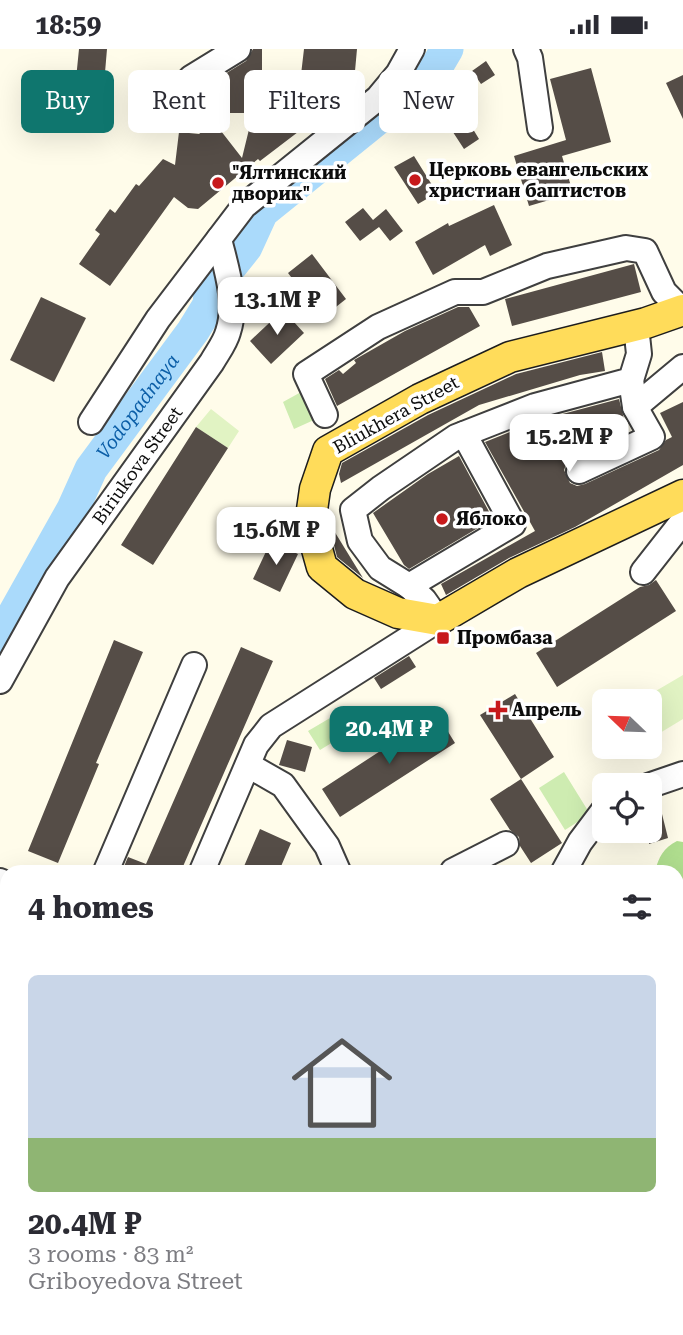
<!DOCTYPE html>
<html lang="en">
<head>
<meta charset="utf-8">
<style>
	:root { --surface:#fff; --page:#f2f2f3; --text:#2b2b33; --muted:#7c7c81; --line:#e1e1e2; --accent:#0f766e }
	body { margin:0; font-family:"Roboto Serif",serif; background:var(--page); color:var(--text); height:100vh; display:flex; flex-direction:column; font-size:26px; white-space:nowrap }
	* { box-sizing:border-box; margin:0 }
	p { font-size:23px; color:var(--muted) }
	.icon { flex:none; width:38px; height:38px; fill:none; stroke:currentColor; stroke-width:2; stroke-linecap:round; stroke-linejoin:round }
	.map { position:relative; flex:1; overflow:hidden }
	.drawer { position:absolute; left:0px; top:816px; width:684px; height:471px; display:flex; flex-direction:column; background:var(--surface); border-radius:21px 21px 0 0; box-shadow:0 7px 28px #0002 }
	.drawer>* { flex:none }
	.top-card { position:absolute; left:21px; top:21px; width:642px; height:63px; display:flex; gap:14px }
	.needle { width:46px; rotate:293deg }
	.buttons { position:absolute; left:592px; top:640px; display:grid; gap:14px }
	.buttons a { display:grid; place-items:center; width:70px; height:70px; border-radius:10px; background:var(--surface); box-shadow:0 7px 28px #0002; font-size:35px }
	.price { position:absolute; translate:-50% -60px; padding:0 16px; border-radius:14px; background:#fff; color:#222; font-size:23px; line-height:46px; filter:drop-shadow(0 2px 4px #0008) }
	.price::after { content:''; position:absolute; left:50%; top:42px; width:21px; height:16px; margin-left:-10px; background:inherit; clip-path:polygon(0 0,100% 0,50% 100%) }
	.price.on { background:var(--accent); color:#fff }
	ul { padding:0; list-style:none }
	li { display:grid; align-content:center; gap:14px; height:371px; padding:0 28px }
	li+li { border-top:2px solid var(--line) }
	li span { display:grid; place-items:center; height:217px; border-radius:10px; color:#555 }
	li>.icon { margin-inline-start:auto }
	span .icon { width:126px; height:126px; fill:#fffc; stroke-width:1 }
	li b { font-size:30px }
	h2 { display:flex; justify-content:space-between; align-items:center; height:84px; padding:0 28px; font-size:30px }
	.chip { padding:0 24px; border-radius:10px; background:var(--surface); box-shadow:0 7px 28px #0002; font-size:24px; line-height:63px }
	.chip.on { background:var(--accent); color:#fff }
	.status { display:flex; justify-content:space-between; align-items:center; height:49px; padding:0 35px; background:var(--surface); direction:ltr }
	.status svg { height:19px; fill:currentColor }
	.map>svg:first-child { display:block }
	.green { fill:#ceecb1 }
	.forest { fill:#b0de8f }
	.pitch { fill:#e1f3c3 }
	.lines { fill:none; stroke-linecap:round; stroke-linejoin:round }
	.river { stroke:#aadafb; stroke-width:33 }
	.building { fill:#554d47 }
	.minor-casing { stroke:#3f3f3f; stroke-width:28 }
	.major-casing { stroke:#1d1d1d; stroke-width:33 }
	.minor { stroke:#fff; stroke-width:24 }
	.major { stroke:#ffdc5a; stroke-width:30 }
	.poi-dot { fill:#c7191b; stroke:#fff; stroke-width:2.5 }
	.labels { text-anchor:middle; stroke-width:7; stroke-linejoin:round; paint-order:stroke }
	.poi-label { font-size:18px; font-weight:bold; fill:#0c0c0c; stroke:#fff; text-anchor:start }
	.street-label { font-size:18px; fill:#0c0c0c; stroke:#fff }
	.water-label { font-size:19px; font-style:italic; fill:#0b5ea7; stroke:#fff }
</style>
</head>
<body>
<div class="status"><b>18:59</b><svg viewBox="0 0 49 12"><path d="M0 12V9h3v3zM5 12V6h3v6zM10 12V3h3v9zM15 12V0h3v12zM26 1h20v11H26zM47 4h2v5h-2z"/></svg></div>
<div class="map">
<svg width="683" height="1286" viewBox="0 0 683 1286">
	<rect width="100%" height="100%" fill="#fffcea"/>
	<path class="green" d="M312,337L325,366L294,380L283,353Z
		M347,659L361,676L320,701L308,682Z
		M564,723L590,765L565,781L539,739Z"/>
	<path class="forest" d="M677,792L683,793V1286H584L590,1279H677V822H655C659,808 663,799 677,792Z
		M382,1279H554L547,1286H377Z"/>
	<path class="pitch" d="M211,360L239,382L228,399L196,378Z
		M683,626V670L655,687L649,677V653H637Z"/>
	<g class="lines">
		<path class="river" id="s1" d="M0,590L73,460L91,420L193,282L209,256L210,243L246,198L262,163L413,41L437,17L447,0"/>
	</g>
	<path class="building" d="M79,0H107L100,82L71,80Z
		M253,0H262V54H270L269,71L291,72L298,83L260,112L258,110L198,160L188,159L174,148L110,237L79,215L100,185L95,181L110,160L115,164L136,135L139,137L163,110L175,116L179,83L199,85L214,73L242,109L253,64H217L212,33L246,12Z
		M304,0H357L355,22L323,52L297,60Z
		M486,12L495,26L481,35L472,22Z
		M591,19L611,93L562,107L573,144L529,157L514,107L566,91L550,30Z
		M683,26V70L666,34Z
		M465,67L479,90L464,100L449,77Z
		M414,107L437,144L418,155L394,118Z
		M494,156L512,196L490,207L485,196L433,226L415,193L448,174L449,177Z
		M363,159L373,171L386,160L403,182L390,192L379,178L360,192L345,173Z
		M312,205L346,250L322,269L288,224Z
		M634,215L641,243L512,277L505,250Z
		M41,248L86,269L54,333L10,311Z
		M458,258H469L480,277L337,357L325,330L339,321L343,325L356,314L354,311L405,282Z
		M283,261L304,284L271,315L250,292Z
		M602,303L605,322L580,326L479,356L341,434L339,425L342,414L428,366L516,325Z
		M619,350L624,370L604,383L608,392L567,413L564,421L570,434L577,437L585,435L659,401L666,391L672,388L660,364L683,353V416L575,478L509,509L446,546L441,535L535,482L485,393L540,371Z
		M196,378L228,399L153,516L121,496Z
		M459,407L493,470L409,520L404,516L373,464L428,425Z
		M328,472L363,529L337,508Z
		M271,492L298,505L280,543L253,530Z
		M656,531L676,562L557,638L536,604L640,538L649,536Z
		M114,591L143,603L96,714L99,715L58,814L28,802Z
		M241,598L273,612L181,822H122L128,808L146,815Z
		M409,607L416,618L381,640L374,629Z
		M515,645L554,708L521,730L480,666Z
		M437,665L455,694L340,768L322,740Z
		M287,691L312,698L305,723L279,716Z
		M521,730L562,794L531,814L520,797L519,788L510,781L490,750Z
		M658,749L668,789L649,795V751Z
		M260,780L291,794L279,822H242Z"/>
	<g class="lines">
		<defs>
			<g id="minor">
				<path d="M526,0L530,9L540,79"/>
				<path d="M191,29L238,0"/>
				<path d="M635,358L683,318"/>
				<path d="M325,366L306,325L378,278L455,243H483L547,217L626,199L645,202L664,243L682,261"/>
				<path d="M91,373L158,270L244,157L378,49L398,25L412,0"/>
				<path d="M579,422L652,388L635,358L631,331"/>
				<path d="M643,523L683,472"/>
				<path d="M409,537L513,475L464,385"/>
				<path id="s2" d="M0,632L57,529L212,313C217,304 225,294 228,283C238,253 226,219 219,190"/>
				<path d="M248,716L283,736L327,797L338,822"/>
				<path d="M648,737L683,725"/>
				<path d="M106,822L194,616"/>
				<path d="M202,822L256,696L271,677L438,571L424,551L409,537L380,519L360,492L353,461L381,439L456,388L535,357L631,331L639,305L636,277"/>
				<path d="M453,822L506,795"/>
				<path d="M564,822L580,793L604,761"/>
				<path d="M0,832L7,835"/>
				<path d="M0,882L7,866"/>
				<path d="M0,997H7"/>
				<path d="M0,1092L7,1095"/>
				<path d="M677,1161L683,1156"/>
				<path d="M193,1279L196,1286"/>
				<path d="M3,1286L7,1277"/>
				<path d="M364,1286L367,1279"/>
				<path d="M527,1286L533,1279"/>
			</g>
			<path id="major" d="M683,261L646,274L510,308L420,350L328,402L315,440L310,475L322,518L355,545L398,564L438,571L518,524L683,446"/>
		</defs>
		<use href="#minor" class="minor-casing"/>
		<use href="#major" class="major-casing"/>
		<use href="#minor" class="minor"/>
		<use href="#major" class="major"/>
	</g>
	<g class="poi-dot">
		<circle cx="415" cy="131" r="7"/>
		<circle cx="218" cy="134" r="7"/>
		<circle cx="442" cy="470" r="7"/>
		<rect x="436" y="582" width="14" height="14" rx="3.5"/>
		<path d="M494.5 650.5h7v7h7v7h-7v7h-7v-7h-7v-7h7z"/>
	</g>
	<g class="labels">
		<g class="poi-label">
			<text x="429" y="127">Церковь евангельских<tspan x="429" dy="21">христиан баптистов</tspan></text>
			<text x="232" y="130">"Ялтинский<tspan x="232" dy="21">дворик"</tspan></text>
			<text x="456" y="476">Яблоко</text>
			<text x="457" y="595">Промбаза</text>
			<text x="512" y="667">Апрель</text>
		</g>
		<g class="street-label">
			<text transform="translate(396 366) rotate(-29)" y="6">Bliukhera Street</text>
			<text dy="6" stroke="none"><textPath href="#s2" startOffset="256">Biriukova Street</textPath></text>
		</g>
		<g class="water-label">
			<text dy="7" stroke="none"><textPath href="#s1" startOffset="271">Vodopadnaya</textPath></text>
		</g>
	</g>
</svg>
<div class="buttons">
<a><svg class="needle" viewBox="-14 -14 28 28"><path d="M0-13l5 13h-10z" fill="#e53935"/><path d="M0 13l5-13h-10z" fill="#7c7c81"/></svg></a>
<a><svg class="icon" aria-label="locate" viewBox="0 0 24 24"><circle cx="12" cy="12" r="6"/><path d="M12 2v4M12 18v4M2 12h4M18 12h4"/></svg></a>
</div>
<b class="price" style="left:277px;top:288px">13.1M ₽</b>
<b class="price" style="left:569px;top:425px">15.2M ₽</b>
<b class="price" style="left:276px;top:518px">15.6M ₽</b>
<b class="price on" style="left:389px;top:717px">20.4M ₽</b>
<div class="top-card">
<a class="chip on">Buy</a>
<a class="chip">Rent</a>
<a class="chip">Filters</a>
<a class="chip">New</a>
</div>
<section class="drawer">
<h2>4 homes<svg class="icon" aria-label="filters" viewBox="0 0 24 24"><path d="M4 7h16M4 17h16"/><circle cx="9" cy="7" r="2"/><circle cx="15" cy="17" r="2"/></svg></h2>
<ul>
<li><span style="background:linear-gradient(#c9d6e8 75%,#8fb573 0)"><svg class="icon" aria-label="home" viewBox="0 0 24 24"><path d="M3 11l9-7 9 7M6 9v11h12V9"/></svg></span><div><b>20.4M ₽</b><p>3 rooms · 83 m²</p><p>Griboyedova Street</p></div></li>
</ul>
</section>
</div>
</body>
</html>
